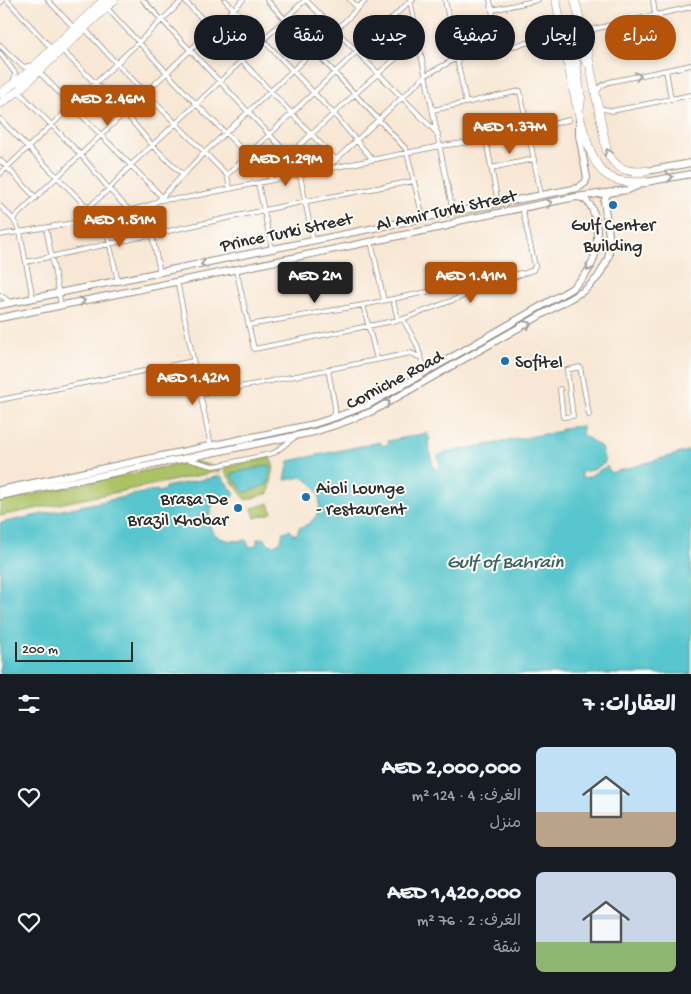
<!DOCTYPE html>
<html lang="ar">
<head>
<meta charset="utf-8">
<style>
	:root { --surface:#171b24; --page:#242831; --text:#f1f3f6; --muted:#9ea1a6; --accent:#b45309 }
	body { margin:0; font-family:"Gochi Hand","Playpen Sans Arabic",sans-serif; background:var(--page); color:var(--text); direction:rtl; height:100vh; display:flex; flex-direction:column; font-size:19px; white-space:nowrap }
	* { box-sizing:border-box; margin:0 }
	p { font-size:16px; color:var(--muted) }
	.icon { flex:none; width:28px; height:28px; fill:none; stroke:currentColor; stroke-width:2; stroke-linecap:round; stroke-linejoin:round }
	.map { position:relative; height:674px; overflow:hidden; direction:ltr }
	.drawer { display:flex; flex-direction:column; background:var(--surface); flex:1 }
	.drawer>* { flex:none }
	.top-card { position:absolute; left:15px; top:15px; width:661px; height:45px; direction:rtl; display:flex; gap:10px }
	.scale { position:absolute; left:15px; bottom:12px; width:118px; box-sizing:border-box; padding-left:5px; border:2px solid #2b2b2b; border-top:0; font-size:14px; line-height:18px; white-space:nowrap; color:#2b2b2b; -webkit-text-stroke:4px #fdfcf7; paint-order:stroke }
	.price { position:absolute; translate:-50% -42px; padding:0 11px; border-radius:5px; background:var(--accent); color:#fff; font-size:16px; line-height:32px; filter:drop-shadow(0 1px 2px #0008) }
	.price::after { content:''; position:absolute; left:50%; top:30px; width:15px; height:11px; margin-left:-8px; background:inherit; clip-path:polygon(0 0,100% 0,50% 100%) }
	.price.current { background:#222; color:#fff }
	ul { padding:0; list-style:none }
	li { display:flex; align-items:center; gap:15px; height:125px; padding:0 15px }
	li span { display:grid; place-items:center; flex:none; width:140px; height:100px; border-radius:8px; color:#555 }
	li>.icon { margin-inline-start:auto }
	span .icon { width:60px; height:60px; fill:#fffc; stroke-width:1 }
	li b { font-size:21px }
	h2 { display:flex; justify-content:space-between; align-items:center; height:60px; padding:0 15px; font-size:21px }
	.pill { padding:0 18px; border-radius:22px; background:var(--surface); box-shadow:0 2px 8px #0003; font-size:18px; line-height:45px }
	.pill.current { background:var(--accent); color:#fff }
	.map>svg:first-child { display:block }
	.green { fill:#acc266; stroke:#6c7648 }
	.water { fill:#58c6ce; stroke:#42787c }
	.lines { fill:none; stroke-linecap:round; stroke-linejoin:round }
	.street-casing { stroke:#928980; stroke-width:5.5 }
	.primary-casing { stroke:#928980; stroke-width:8 }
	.highway-casing { stroke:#928980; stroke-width:9 }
	.street { stroke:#fff; stroke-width:4 }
	.primary { stroke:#fff; stroke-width:6 }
	.highway { stroke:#fff; stroke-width:8 }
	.oneway { stroke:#a0a0a0 }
	.poi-dot { fill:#1f6fb2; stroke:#fdfcf7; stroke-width:2 }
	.labels { text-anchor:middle; stroke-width:4; stroke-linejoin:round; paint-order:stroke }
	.street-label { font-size:18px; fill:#2b2b2b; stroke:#fdfcf7 }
	.poi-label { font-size:18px; fill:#2b2b2b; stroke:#fdfcf7; text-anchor:start }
	.water-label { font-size:19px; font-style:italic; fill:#3b6164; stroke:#fdfcf7 }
</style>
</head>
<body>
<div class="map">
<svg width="691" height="674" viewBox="0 0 691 674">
	<rect width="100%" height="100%" fill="#fdfcf7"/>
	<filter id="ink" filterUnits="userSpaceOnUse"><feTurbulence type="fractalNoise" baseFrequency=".02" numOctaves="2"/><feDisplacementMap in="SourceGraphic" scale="10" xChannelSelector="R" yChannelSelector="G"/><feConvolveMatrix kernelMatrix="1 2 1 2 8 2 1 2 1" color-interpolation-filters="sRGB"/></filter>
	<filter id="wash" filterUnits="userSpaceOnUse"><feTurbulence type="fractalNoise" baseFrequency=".0096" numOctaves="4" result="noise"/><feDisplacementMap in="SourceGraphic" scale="20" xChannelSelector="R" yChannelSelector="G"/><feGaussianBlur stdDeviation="1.12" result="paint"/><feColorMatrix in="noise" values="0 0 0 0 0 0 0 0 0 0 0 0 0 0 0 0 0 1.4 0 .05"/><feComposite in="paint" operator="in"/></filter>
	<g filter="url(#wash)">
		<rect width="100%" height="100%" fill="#f8e7d4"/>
		<path class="green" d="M270,457L274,468L269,493L246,500L224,471L225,467Z
			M192,461L217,467L220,471L0,516V501Z
			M269,503L272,513L255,518L252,508Z"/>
		<path class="water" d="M582,426V434L601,447L605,463L593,470L581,472L582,478L588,477L607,466L611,473L691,450V674H0V523L157,490L158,492L165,490V487L221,476L235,494L232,498L220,501L212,506C202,534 221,544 246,540L249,546L252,547L257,545V539L264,538L269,544L274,545L281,541L283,532L290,530L292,534H297L299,528C325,521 327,488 302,477L285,480L289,461L380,442L382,446L389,444L388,441L427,433L430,440L428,441L433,467L438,470L440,465L438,456L444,453L561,431L562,428Z
			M270,465L271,468L268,484L245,493L232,477V473Z"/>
	</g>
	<g filter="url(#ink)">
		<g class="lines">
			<defs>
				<path id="street" d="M7,0L52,49
					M48,0L74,28
					M143,0L301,168L300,175L313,241
					M184,0L336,160
					M225,0L334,114L373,160
					M267,0L406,149L423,218
					M306,0L438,134
					M350,0L358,8
					M410,0L453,212
					M445,0L466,103
					M490,0L500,49
					M653,0L655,14
					M0,3L3,0
					M106,7L196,104L273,180
					M492,10L538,0
					M85,29L116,63L227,175L230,189
					M586,38L594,29L691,7
					M0,45L11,56L24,67L33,65
					M62,50L125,113L152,145L183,175
					M0,53L15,73L14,80
					M666,70L671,99
					M39,72L162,197
					M18,91L81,155L109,189L130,211
					M596,93L601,86L609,82L691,65
					M600,108L612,111L691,95
					M433,110L520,91L541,195
					M0,119L88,208L92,215L104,218L118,282
					M486,140L498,203
					M289,155L355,94L418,39
					M0,160L36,198
					M491,168L534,159
					M326,169L426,75L457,58L550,38L553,36L560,27
					M0,174L183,0
					M227,175L410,1L413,0
					M258,183L272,249
					M159,200L204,153L335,31L366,0
					M153,204L152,235L160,273
					M0,206L13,219
					M88,208L109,189L133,163L186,114L305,0
					M522,208L535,266L533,270
					M122,213L129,240
					M46,228L61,305
					M0,235L104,218L153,204L159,200L185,198L440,146L486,140L569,120
					M371,241L384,301
					M26,262L297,203L414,181
					M236,269L254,349L403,319L533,270
					M177,281L211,446
					M0,295L10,302
					M33,299L20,232L13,219L243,0
					M393,300L398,320
					M363,305L377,359
					M403,319L417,345L421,358
					M249,325L363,305L521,273
					M328,369L335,407V413L331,417
					M560,389L563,417L573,416L567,370L580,367L589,415
					M200,395L411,353L421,358L427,372
					M0,400L193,361
					M187,459L213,466L220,465L274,453L295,437"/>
				<path id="primary" d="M647,171L691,163
					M0,305L423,218L578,188L585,183L587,178L579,135V121
					M0,318L447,226L458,221L576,197L628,190L646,182L691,174
					M0,490L314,424L336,417L368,405L571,289C581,281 589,273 593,261C600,245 600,197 576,197
					M0,496L314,432L339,424L373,411L585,290L598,277L607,261L609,255V235L604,202L607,194L616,191"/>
				<path id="highway" d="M556,0C564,36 579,149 603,172C616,183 630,183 646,182
					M575,0L585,40L607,152C616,170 629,173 647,171
					M0,94L26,74L104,0
					M0,104L18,91L114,0
					M580,107L581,98L575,57L583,54L586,62"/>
			</defs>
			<use href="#street" class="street-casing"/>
			<use href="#primary" class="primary-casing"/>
			<use href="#highway" class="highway-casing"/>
			<use href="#street" class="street"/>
			<use href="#primary" class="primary"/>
			<use href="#highway" class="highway"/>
		</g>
		<defs><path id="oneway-chevron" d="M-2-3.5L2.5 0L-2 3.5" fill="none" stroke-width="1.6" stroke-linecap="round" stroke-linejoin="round" transform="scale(1.25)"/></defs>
		<g class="oneway">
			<use href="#oneway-chevron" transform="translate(638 76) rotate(-12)"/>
			<use href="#oneway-chevron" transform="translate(608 152) rotate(-111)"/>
			<use href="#oneway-chevron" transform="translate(670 177) rotate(-9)"/>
			<use href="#oneway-chevron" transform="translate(549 203) rotate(-12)"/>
			<use href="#oneway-chevron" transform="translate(204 264) rotate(168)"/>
			<use href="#oneway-chevron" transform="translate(589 268) rotate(119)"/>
			<use href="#oneway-chevron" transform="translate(82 301) rotate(-12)"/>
			<use href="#oneway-chevron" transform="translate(528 324) rotate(-29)"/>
			<use href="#oneway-chevron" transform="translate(387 403) rotate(-29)"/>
		</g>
	</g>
	<g class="poi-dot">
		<circle cx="613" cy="205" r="5"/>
		<circle cx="505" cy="361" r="5"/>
		<circle cx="306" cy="497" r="5"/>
		<circle cx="238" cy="508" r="5"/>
	</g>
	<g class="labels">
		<g class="street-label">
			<text transform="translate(446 209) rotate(-12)" y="6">Al Amir Turki Street</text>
			<text transform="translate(286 231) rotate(-12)" y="6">Prince Turki Street</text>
			<text transform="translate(394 379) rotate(-28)" y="6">Corniche Road</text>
		</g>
		<g class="poi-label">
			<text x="613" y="230" text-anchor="middle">Gulf Center<tspan x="613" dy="21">Building</tspan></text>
			<text x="515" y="367">Sofitel</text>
			<text x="316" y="493">Aioli Lounge<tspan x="316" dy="21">- restaurent</tspan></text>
			<text x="228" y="504" text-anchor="end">Brasa De<tspan x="228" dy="21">Brazil Khobar</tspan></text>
		</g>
		<g class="water-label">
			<text x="505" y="567">Gulf of Bahrain</text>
		</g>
	</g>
</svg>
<div class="scale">200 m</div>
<b class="price" style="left:108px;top:127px">AED 2.46M</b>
<b class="price" style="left:510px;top:155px">AED 1.37M</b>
<b class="price" style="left:286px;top:187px">AED 1.29M</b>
<b class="price" style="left:120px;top:248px">AED 1.51M</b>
<b class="price current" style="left:315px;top:304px">AED 2M</b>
<b class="price" style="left:471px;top:304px">AED 1.41M</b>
<b class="price" style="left:193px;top:406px">AED 1.42M</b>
<div class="top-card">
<a class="pill current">شراء</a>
<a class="pill">إيجار</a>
<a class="pill">تصفية</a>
<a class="pill">جديد</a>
<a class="pill">شقة</a>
<a class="pill">منزل</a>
</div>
</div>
<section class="drawer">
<h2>العقارات: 7<svg class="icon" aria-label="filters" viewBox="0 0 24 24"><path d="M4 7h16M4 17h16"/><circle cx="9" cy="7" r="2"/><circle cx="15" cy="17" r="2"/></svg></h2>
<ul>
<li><span style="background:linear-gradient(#bfe0f5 65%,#b9a48a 0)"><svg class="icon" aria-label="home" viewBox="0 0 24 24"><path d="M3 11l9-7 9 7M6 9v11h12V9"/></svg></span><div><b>AED 2,000,000</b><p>الغرف: 4 · 124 m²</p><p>منزل</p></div><svg class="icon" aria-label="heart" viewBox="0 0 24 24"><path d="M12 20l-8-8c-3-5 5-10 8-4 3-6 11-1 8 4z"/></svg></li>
<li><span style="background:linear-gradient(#c9d6e8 70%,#8fb573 0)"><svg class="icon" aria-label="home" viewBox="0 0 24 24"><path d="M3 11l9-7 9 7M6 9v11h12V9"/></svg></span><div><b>AED 1,420,000</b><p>الغرف: 2 · 76 m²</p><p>شقة</p></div><svg class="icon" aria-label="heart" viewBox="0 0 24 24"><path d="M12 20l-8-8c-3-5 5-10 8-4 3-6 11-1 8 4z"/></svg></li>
</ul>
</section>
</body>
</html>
